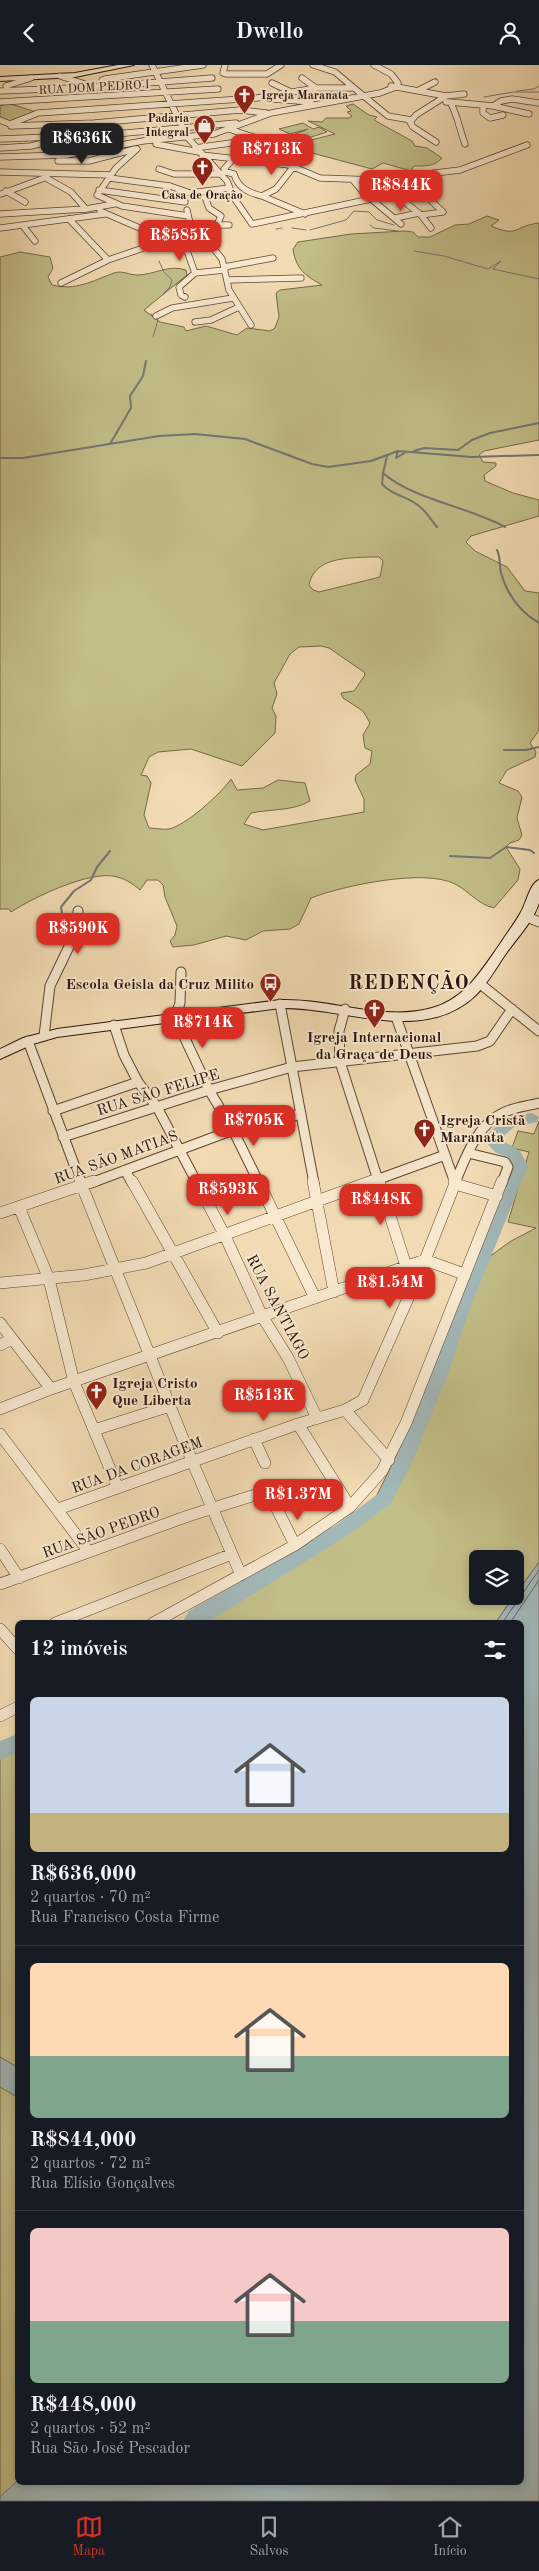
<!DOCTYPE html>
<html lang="pt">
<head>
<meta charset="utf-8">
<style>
	:root { --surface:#171b24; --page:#242831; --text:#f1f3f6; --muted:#9ea1a6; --line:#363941; --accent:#d93025 }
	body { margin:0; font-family:"Old Standard TT",serif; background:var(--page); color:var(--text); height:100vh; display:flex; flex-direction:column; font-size:19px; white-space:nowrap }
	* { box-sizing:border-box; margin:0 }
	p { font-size:16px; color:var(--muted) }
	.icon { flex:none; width:28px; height:28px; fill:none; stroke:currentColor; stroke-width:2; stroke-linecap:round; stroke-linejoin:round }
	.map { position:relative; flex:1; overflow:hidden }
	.details { position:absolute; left:15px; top:1555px; width:509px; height:865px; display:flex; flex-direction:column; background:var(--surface); border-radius:8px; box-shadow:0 2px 8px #0003 }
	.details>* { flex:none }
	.tools { position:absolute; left:469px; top:1485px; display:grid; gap:10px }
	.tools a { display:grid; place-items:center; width:55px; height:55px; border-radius:8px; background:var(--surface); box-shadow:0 2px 8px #0003; font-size:25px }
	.price { position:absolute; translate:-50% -42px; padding:0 11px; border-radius:10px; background:var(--accent); color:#fff; font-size:16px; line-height:32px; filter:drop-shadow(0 1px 2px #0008) }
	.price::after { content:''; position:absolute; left:50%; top:30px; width:15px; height:11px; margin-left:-8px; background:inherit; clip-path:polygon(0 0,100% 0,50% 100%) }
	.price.current { background:#222; color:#fff }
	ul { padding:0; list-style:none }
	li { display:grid; align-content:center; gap:10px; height:265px; padding:0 15px }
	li+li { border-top:1px solid var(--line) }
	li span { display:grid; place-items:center; height:155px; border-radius:8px; color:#555 }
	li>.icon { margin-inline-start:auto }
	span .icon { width:90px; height:90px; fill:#fffc; stroke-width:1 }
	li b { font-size:21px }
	h2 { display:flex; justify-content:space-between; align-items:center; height:60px; padding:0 15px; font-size:21px }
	header { display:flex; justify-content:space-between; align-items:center; height:65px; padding:0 15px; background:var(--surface); font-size:22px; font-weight:800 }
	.tab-bar { display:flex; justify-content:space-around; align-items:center; height:70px; border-top:1px solid var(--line); background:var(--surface); font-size:14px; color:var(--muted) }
	.tab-bar a { display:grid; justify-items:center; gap:2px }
	.tab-bar .current { color:var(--accent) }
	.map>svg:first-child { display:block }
	.green { fill:#c2be88; stroke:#76694a; fill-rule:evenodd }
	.water { fill:#a2b8b9; stroke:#727674 }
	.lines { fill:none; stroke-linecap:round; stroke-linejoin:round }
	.shore { stroke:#666662; stroke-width:1 }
	.stream-far1 { stroke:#727674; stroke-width:1 }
	.stream { stroke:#727674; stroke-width:2 }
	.river { fill:#a2b8b9; fill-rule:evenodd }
	.street-far2-casing { stroke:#5c4636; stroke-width:7 }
	.street-far1-casing { stroke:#5c4636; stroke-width:11 }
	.street-casing { stroke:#5c4636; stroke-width:12 }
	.secondary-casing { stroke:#2a140c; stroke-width:2 }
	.street-far2 { stroke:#f7e8ce; stroke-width:5.5 }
	.street-far1 { stroke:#f7e8ce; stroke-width:9 }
	.street { stroke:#f7e8ce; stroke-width:11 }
	.secondary { fill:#f7e8ce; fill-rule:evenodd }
	.labels { text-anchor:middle; stroke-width:4; stroke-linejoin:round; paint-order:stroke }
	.far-street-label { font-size:12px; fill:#2a140c; stroke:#f7e8ce }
	.far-poi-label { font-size:12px; font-weight:bold; fill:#2a140c; stroke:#f7e8ce; text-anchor:start }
	.poi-label { font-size:15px; font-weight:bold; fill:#2a140c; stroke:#f7e8ce; text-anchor:start }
	.street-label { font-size:15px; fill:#2a140c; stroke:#f7e8ce }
	.district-label { font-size:20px; font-weight:bold; letter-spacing:1px; fill:#2a140c; stroke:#f7e8ce }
</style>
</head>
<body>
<header><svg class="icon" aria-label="back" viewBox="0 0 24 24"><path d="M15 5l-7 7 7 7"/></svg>Dwello<svg class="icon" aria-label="person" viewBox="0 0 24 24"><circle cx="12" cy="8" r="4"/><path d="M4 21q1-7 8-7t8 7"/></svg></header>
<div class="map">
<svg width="539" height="2436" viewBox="0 0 539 2436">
	<rect width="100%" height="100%" fill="#f2dbb3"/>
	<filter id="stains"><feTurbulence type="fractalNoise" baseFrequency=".004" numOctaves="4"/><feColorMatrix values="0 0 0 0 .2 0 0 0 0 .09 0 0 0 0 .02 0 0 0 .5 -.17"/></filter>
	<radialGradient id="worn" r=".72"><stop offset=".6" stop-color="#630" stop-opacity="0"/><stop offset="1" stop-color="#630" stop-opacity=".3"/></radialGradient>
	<path class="green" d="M8,38L39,48L9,60L0,56V41Z
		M353,39L369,50L377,52L374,55L412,76L415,81L427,83L442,93C435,102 423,101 414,101L411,106L383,98L372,104L282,80L280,77L304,80L307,76L335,69L308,56L322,57L326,53H349L352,51L347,47L351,46L346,41Z
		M303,58L313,64L319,62L327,67L305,74L295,69L308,64L290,69L279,64Z
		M487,151L499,155L491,161C519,173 513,161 539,158V375L484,386L479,390L483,397L496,398V401L484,410L485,416L513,428L539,435V451L471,471L466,477L475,486L507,502L525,526L539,528V665L530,678L536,687L535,692L507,705L499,718L518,726L522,732L517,753L522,770L519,775L510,778L506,782L520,804L518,815L494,843C477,839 469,826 455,819C424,803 342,821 311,833L299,859L290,864L263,866L246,875L226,871L194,880L173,882L170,876L175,870L177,861L165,832L163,820L158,815H147L140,825C133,819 126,814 117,812C92,804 32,833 11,847L9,844H0V192L20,187L50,192L53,203L48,212L52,220C76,226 92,216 114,208C122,205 129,210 137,210C154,210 169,199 186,205L187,210L144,245L160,257L184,262L186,266L206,261L237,270L247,263L270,266L275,263L279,252L276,228L280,225L322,220C306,211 296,205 293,184L298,177L351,169L404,166L413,167L418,172H430L455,160L469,159ZM370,492H379L383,496L380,512L319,527L313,525L309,520C314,492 348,493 370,492ZM321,581L329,583L364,607L365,610L354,626L341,628L343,633L363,646L370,658L363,670L365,683L372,686L370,699L356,710L355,715L364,734V747L263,765L244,759L251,748C270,744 294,746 310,736L305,718L278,715L263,723L237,725L231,714C222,728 185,761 169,764C163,765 155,763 149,763L144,750L151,718L147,711L141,710L149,692L158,687L191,684L242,701L275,668L276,651L272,643L277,629L274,618L290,589L299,582Z
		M539,1056V1497L515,1530V1494H478V1531H514L496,1557L198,1558L261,1522L339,1473L371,1442L414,1355L474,1203L511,1176L536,1163L508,1157L529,1087L512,1083L518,1066L534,1069Z
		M17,1675V2002L0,1992V1686Z
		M0,2022L18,2032V2416L0,2432Z"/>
	<path class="water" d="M539,1497V2436H0V2432L17,2416L521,2418V1558L496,1557Z
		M0,1992L17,2002V2032L0,2022Z"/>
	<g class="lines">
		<path class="shore" d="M502,1558L539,1505
			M510,1558L539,1515"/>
		<path class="stream-far1" d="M517,26L534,24L539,21
			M484,32L513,27H539
			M370,160L374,163L398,166
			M292,163L306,165
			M276,164L282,163
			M310,165L346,155L354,146L369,147L377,155L394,160
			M414,186L444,191L488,204L501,196L493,204L539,214
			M159,196L164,207L172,215L170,222L163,229
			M151,249L158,255L153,272"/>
		<path class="stream" d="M110,379L131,343L130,331L143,311L146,296
			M398,386L396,393L406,387
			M414,386L424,383L458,385L472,375L490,368L539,358
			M387,391L383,408C414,435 467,441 505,462
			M0,393H23L159,371L195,369L245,374L312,399L328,402L371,396L398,386L472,392L539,390
			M383,408L382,419C394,432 406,430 419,441C426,446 431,455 437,462
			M497,485C501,493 499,500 501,508C507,529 520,547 539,558
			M504,685H526L539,682
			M450,791L490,793L506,782L530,785L534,788
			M63,854L61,842L74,826L91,815L97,802L110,786"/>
		<path class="river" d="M532,1048L539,1052L537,1057L514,1062L500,1074L520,1086L528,1101L471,1240L447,1311L413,1395L391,1438L348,1470L221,1549L203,1558H182L189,1546L336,1460L379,1428L395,1395L431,1311L455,1240L512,1101L509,1093L495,1087L484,1075C496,1056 511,1051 532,1048Z
			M18,1669V1687L0,1695V1676Z"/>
		<defs>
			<path id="street-far2" d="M152,0L188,73L227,116L234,133L252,159L371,134
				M225,0L223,8L226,9H267L281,0
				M313,0L335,7L354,23
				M60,11L85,19
				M302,13L316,23
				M272,18L291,27
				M6,21L31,13
				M103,21L102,15L105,14L203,0
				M391,21L446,31L464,29
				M419,25L435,17
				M0,26L95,22L212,13
				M273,34L311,37
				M0,37L218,24
				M446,37H450C457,48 460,66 465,79
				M450,37L493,41L501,36L512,34L539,38
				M493,41L529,49
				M483,43V48L490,53L503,50
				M0,55L10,59L38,48L257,33L316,23H354L388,51L411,55
				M11,61L94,58L240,45L266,48
				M229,64L265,76L255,79
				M0,74L104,70L236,58
				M436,77L413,62L410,57L416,50L446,31
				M156,79L199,87
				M0,83L31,81L56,75
				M195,83L238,77
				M137,84L116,103L97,130L122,141L188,151
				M202,90L289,100L320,113L376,115L460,105L527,80
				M0,92L66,90L143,76L214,69L271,48L380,28L396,22L398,18L391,9L374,0
				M235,92L224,104L226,107L234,109C238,123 249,128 262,131L276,124L294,101
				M58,96H89L135,84
				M159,104L174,109H222
				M0,107L111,110
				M46,113L71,127L86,144
				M109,113L170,121L190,128L229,123
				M353,115L363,127L401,159
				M418,123L443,147L421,150
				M99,125L185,137
				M6,126L25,137
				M1,129L47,112
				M395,129L421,150L431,163
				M262,131L305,149
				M205,132L209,143L221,151L217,160
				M187,145L193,171
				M100,146L149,167L160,183
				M0,149L86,144L114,139
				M395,153L419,148
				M69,154L108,195
				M189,160H229
				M210,160V179L222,194L229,225L251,260
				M23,161L35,176
				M0,163L105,149
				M224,202L273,193
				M195,208L225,205
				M227,215L301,213
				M61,218L108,195L158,178
				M185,232L181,230L179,222L195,208L186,183H212
				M156,251L172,243L233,233
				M195,257L211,255L239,242"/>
			<path id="street-far1" d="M525,851L539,857
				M181,907L180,938L175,952L209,1025L233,1065L259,1118
				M479,918L539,966
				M280,939L314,1118
				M345,944L339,966L340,997L379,1118
				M396,952L455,1118
				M114,960L124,990L138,1017L157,1042L197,1118
				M44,971L50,921L78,863V846
				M28,976L81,1118
				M53,1046L138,1017
				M63,1072L209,1025L292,1002L477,981L490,976L512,944
				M468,1088L505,1097L508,1102L502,1118
				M125,1105L132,1118
				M91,1118L233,1065L301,1049
				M368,1118L445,1090
				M455,1118C466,1091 477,1059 505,1047C515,1042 528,1041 539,1038"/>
			<path id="street" d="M80,1116L192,1396L241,1510
				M132,1116L218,1268
				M196,1116L225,1171L262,1251L288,1293L317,1353
				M258,1116L315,1233
				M313,1116L334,1227
				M379,1116L406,1201
				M454,1116L455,1119
				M455,1119L497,1131
				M19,1142L49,1214L74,1317L118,1423
				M0,1148L94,1116
				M425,1195L464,1209
				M0,1218L84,1210L146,1198L372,1116
				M0,1258L51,1324
				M0,1280L12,1274
				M0,1344L51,1324L425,1195
				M345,1345L389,1395
				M298,1359L350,1442
				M94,1365L170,1341
				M0,1369L89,1487
				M254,1374L265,1398
				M58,1444L298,1359L345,1345L363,1335L425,1195L456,1116
				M277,1444L295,1480
				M0,1484L19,1513
				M0,1519L188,1451L255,1430
				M55,1558L232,1489
				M153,1558L295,1480L350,1442L382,1406L406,1358L502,1116
				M0,1564L18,1584
				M0,1651L18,1642"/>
			<path id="secondary" d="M118,0H134L75,12L0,16V12L75,8Z
				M539,815C539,822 539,832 539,838C533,857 516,874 505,890C496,903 488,918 476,930C423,981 342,941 280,943L57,972L33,979L0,994V984L23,973L57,964L280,935C331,933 382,957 432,943C465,934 481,906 500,879C507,868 515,858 521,847C526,839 530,818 539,815Z"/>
		</defs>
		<use href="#street-far2" class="street-far2-casing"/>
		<use href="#street-far1" class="street-far1-casing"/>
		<use href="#street" class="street-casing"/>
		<use href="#secondary" class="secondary-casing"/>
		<use href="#street-far2" class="street-far2"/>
		<use href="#street-far1" class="street-far1"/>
		<use href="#street" class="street"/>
		<use href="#secondary" class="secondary"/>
	</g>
	<defs>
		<symbol id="church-pin" viewBox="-11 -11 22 30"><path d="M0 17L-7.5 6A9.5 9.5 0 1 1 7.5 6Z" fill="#8f2418" stroke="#f7e8ce"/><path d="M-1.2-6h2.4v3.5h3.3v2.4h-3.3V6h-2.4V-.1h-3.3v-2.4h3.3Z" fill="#fff"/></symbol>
		<symbol id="shop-pin" viewBox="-11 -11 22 30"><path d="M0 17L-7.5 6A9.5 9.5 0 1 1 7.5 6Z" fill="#8f2418" stroke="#f7e8ce"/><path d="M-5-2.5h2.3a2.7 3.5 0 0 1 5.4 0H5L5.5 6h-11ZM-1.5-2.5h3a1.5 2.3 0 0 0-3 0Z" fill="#fff"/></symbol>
		<symbol id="bus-pin" viewBox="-11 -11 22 30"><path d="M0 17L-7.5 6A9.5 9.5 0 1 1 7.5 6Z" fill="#8f2418" stroke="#f7e8ce"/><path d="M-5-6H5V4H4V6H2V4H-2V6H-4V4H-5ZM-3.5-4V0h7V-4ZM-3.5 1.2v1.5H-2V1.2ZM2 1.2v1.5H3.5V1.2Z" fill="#fff"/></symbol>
	</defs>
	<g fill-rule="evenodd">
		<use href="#church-pin" x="232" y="18" width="25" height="34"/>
		<use href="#shop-pin" x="192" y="48" width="25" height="34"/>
		<use href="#church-pin" x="190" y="90" width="25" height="34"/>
		<use href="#bus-pin" x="258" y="906" width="25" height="34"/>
		<use href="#church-pin" x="362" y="932" width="25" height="34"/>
		<use href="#church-pin" x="412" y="1052" width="25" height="34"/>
		<use href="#church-pin" x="84" y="1314" width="25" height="34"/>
	</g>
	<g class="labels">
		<g class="far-street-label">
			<text transform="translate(94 22) rotate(-3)" y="4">RUA DOM PEDRO I</text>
		</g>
		<g class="far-poi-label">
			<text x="261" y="34">Igreja Maranata</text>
			<text x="189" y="57" text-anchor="end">Padaria<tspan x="189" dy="14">Integral</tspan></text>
			<text x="202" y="134" text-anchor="middle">Casa de Oração</text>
		</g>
		<g class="poi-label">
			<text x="254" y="924" text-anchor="end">Escola Geisla da Cruz Milito</text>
			<text x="374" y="977" text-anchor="middle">Igreja Internacional<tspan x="374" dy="17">da Graça de Deus</tspan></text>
			<text x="440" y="1060">Igreja Cristã<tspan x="440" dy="17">Maranata</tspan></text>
			<text x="112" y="1323">Igreja Cristo<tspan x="112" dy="17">Que Liberta</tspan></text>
		</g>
		<g class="street-label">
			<text transform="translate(158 1027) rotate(-17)" y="5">RUA SÃO FELIPE</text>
			<text transform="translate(116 1092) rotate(-20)" y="5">RUA SÃO MATIAS</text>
			<text transform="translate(278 1242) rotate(62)" y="5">RUA SANTIAGO</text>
			<text transform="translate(137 1400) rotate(-20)" y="5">RUA DA CORAGEM</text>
			<text transform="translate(101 1467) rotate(-20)" y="5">RUA SÃO PEDRO</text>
		</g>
		<g class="district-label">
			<text x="409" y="924">REDENÇÃO</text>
		</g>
	</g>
	<rect width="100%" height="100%" filter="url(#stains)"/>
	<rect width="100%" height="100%" fill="url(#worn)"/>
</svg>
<div class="tools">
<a><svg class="icon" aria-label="layers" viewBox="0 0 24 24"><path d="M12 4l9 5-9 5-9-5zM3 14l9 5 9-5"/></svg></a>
</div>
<b class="price current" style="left:82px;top:100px">R$636K</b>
<b class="price" style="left:272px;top:111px">R$713K</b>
<b class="price" style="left:401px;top:147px">R$844K</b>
<b class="price" style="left:180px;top:197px">R$585K</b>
<b class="price" style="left:78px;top:890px">R$590K</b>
<b class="price" style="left:203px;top:984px">R$714K</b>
<b class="price" style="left:254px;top:1082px">R$705K</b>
<b class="price" style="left:228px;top:1151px">R$593K</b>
<b class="price" style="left:381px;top:1161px">R$448K</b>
<b class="price" style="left:390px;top:1244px">R$1.54M</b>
<b class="price" style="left:264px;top:1357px">R$513K</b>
<b class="price" style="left:298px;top:1456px">R$1.37M</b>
<section class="details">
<h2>12 imóveis<svg class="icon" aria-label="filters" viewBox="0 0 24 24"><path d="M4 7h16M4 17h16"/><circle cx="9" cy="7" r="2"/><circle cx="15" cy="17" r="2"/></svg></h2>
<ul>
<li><span style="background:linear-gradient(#c9d6e8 75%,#c2b280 0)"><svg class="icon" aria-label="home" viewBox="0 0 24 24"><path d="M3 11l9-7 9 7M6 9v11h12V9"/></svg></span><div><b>R$636,000</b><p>2 quartos · 70 m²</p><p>Rua Francisco Costa Firme</p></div></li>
<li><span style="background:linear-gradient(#ffd9b3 60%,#7fa58c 0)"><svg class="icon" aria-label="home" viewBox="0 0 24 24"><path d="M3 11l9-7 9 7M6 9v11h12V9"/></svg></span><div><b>R$844,000</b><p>2 quartos · 72 m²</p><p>Rua Elísio Gonçalves</p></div></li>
<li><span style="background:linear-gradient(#f6c9c9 60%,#7fa58c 0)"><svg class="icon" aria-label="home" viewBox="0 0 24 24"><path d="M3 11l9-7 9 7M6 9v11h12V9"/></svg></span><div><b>R$448,000</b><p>2 quartos · 52 m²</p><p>Rua São José Pescador</p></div></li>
</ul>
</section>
</div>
<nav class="tab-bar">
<a class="current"><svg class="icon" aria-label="map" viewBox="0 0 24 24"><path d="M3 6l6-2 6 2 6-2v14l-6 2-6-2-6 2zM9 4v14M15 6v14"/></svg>Mapa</a>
<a><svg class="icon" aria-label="saved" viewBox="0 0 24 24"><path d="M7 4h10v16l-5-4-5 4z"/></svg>Salvos</a>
<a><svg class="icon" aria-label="home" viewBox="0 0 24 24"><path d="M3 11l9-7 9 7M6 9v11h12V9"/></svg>Início</a>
</nav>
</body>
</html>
